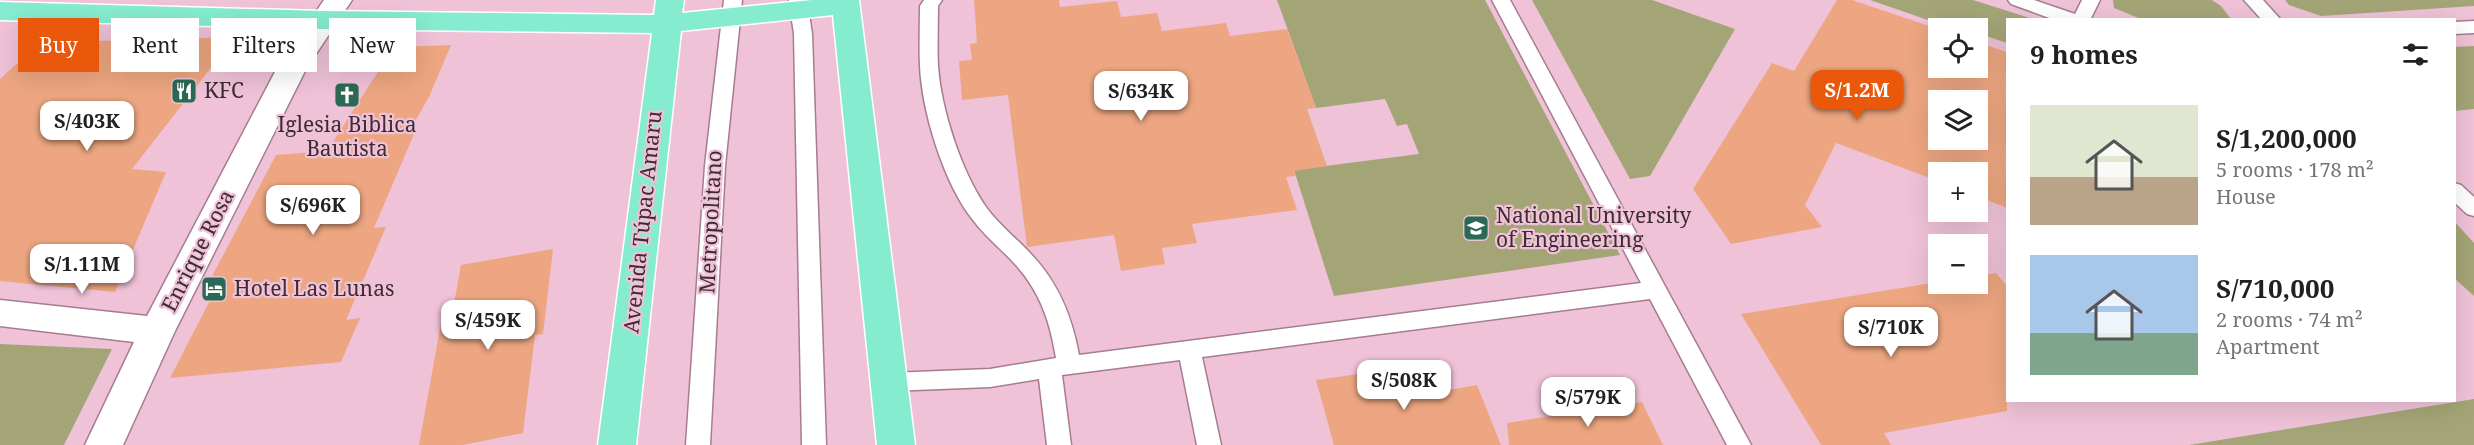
<!DOCTYPE html>
<html lang="en">
<head>
<meta charset="utf-8">
<style>
	:root { --surface:#fff; --page:#f6f6f6; --text:#202124; --muted:#757577; --accent:#ea580c }
	body { margin:0; font-family:"Noto Serif",serif; background:var(--page); color:var(--text); height:100vh; display:flex; flex-direction:column; font-size:22px; white-space:nowrap }
	* { box-sizing:border-box; margin:0 }
	p { font-size:20px; color:var(--muted) }
	.icon { flex:none; width:33px; height:33px; fill:none; stroke:currentColor; stroke-width:2; stroke-linecap:round; stroke-linejoin:round }
	.map { position:relative; flex:1; overflow:hidden }
	.sheet { position:absolute; left:2006px; top:18px; width:450px; height:384px; display:flex; flex-direction:column; background:var(--surface); border-radius:0px; box-shadow:0 6px 24px #0002 }
	.sheet>* { flex:none }
	.top-card { position:absolute; left:18px; top:18px; width:570px; height:54px; display:flex; gap:12px }
	.fabs { position:absolute; left:1928px; top:18px; display:grid; gap:12px }
	.fabs a { display:grid; place-items:center; width:60px; height:60px; border-radius:0px; background:var(--surface); box-shadow:0 6px 24px #0002; font-size:30px }
	.price { position:absolute; translate:-50% -51px; padding:0 14px; border-radius:12px; background:#fff; color:#222; font-size:20px; line-height:39px; filter:drop-shadow(0 2px 3px #0008) }
	.price::after { content:''; position:absolute; left:50%; top:36px; width:18px; height:14px; margin-left:-9px; background:inherit; clip-path:polygon(0 0,100% 0,50% 100%) }
	.price.on { background:var(--accent); color:#fff }
	ul { padding:0; list-style:none }
	li { display:flex; align-items:center; gap:18px; height:150px; padding:0 24px }
	li span { display:grid; place-items:center; flex:none; width:168px; height:120px; border-radius:0px; color:#555 }
	li>.icon { margin-inline-start:auto }
	span .icon { width:72px; height:72px; fill:#fffc; stroke-width:1 }
	li b { font-size:26px }
	h2 { display:flex; justify-content:space-between; align-items:center; height:72px; padding:0 24px; font-size:26px }
	.pill { padding:0 21px; border-radius:0px; background:var(--surface); box-shadow:0 6px 24px #0002; font-size:21px; line-height:54px }
	.pill.on { background:var(--accent); color:#fff }
	.map>svg:first-child { display:block }
	.green { fill:#a4a577 }
	.building { fill:#eda681; fill-rule:evenodd }
	.lines { fill:none; stroke-linecap:round; stroke-linejoin:round }
	.service-casing { stroke:#a67c91; stroke-width:3 }
	.minor-casing { stroke:#a67c91; stroke-width:3 }
	.primary-casing { stroke:#fff; stroke-width:3 }
	.service { fill:#fff; fill-rule:evenodd }
	.minor { fill:#fff; fill-rule:evenodd }
	.primary { fill:#85eccf; fill-rule:evenodd }
	.labels { text-anchor:middle; stroke-width:4.5; stroke-linejoin:round; paint-order:stroke }
	.poi-label { font-size:21px; fill:#3e2c35; stroke:#efc2d7; text-anchor:start }
	.street-label { font-size:21px; fill:#3e2c35; stroke:#efc2d7 }
</style>
</head>
<body>
<div class="map">
<svg width="2474" height="445" viewBox="0 0 2474 445">
	<rect width="100%" height="100%" fill="#efc2d7"/>
	<path class="green" d="M1277,0H1485L1620,255L1334,296L1294,170L1419,154L1407,124L1397,126L1385,99L1316,108Z
		M1532,0H1652L1735,29L1650,176L1630,179Z
		M1870,0H1973L2033,19L2007,20V43L1977,33V28H1951Z
		M2113,0H2212L2221,6L2231,19H2141L2114,8Z
		M2285,0H2474V6L2321,16L2289,5Z
		M2474,46V109L2454,111V47Z
		M2454,221L2474,243V296L2454,278Z
		M0,344L112,349L64,445H0Z
		M2474,399V445H2189Z"/>
	<path class="building" d="M974,0H1059L1060,7L1117,1L1121,17L1157,13L1162,31L1226,23L1230,36L1287,29L1316,108L1307,109L1327,166L1294,171L1295,176L1286,177L1297,210L1192,224L1197,243L1162,248L1165,264L1121,271L1114,235L1027,247L1008,95L962,100L959,61L972,60L970,44L977,43Z
		M1837,0H1852L1938,29V68H1977V42L2007,52V208L1977,196V172H1938V181L1836,143L1805,205L1822,227L1731,244L1693,189L1772,63L1794,71ZM1938,100H1977V140H1938Z
		M235,37L132,169L166,172L115,292L0,281V79L45,38L98,41Z
		M451,45L429,97L411,128L417,127L374,228L386,227L346,320L360,318L341,362L170,378L221,279L210,280L276,155L327,151L394,47Z
		M553,249L543,334L535,335L523,433L463,445H419L441,323L451,321L461,265Z
		M1996,273L2007,286V411L1884,433L1891,445H1821L1741,314L1938,282L1977,284V276Z
		M1422,365L1432,393L1477,385L1501,445H1334L1316,380Z
		M1642,402L1663,445H1509L1507,423Z"/>
	<g class="lines">
		<defs>
			<path id="service" d="M724,0H742L725,166L710,445H686L705,166Z
				M789,0H807L812,34L826,445H802L794,34Z
				M924,0H942L938,6C938,26 937,46 938,66C941,109 961,171 986,207C998,224 1016,238 1030,253C1058,282 1072,316 1079,355L1641,283L1492,0H1510L1751,445H1727L1650,299L1202,357L1221,445H1197L1180,360L1062,375L1071,445H1047L1039,379L990,387L890,391L882,389L878,382L882,375L890,373L990,369L1056,358C1050,321 1040,291 1014,263C1001,249 985,236 973,220C944,184 922,112 920,66C919,46 920,26 920,6Z
				M2008,0H2034L2075,14L2082,0H2100L2090,20H2055L2011,4Z
				M2244,0H2263L2281,20H2262Z
				M2474,21V33L2454,34V22Z
				M2454,183L2461,185L2474,197V216L2467,214L2454,202Z"/>
			<path id="minor" d="M324,0H352L306,69L175,331L123,445H85L134,342L0,326V300L147,316L277,68Z"/>
			<path id="primary" d="M656,0H684L682,13L812,0H859L915,445H877L833,15L681,31L636,445H598L652,33L322,29L0,20V2L322,11L654,15Z"/>
		</defs>
		<use href="#service" class="service-casing"/>
		<use href="#minor" class="minor-casing"/>
		<use href="#primary" class="primary-casing"/>
		<use href="#service" class="service"/>
		<use href="#minor" class="minor"/>
		<use href="#primary" class="primary"/>
	</g>
	<defs>
		<symbol id="restaurant-square" viewBox="-11 -11 22 22"><rect x="-9" y="-9" width="18" height="18" rx="4" fill="#2c6955" stroke="#efc2d7"/><path d="M-5-6h1v4h1v-4h1v4h1v-4h1v5L-1.5 .5V6h-2V.5L-5-1ZM5-6V6H3V1.5H1.5Q1.5-4 5-6Z" fill="#fff"/></symbol>
		<symbol id="church-square" viewBox="-11 -11 22 22"><rect x="-9" y="-9" width="18" height="18" rx="4" fill="#2c6955" stroke="#efc2d7"/><path d="M-1.2-6h2.4v3.5h3.3v2.4h-3.3V6h-2.4V-.1h-3.3v-2.4h3.3Z" fill="#fff"/></symbol>
		<symbol id="university-square" viewBox="-11 -11 22 22"><rect x="-9" y="-9" width="18" height="18" rx="4" fill="#2c6955" stroke="#efc2d7"/><path d="M0-5L7-2L0 1L-7-2ZM-4 1L0 2.5L4 1V4Q0 6-4 4Z" fill="#fff"/></symbol>
		<symbol id="hotel-square" viewBox="-11 -11 22 22"><rect x="-9" y="-9" width="18" height="18" rx="4" fill="#2c6955" stroke="#efc2d7"/><path d="M-6-4.5h1.5V1H6V5H4.5V3h-9V5H-6ZM-4 0a1.8 1.8 0 1 1 3.6 0ZM.5 0V-2.5h3Q6-2.5 6 0Z" fill="#fff"/></symbol>
	</defs>
	<g fill-rule="evenodd">
		<use href="#restaurant-square" x="169" y="76" width="30" height="30"/>
		<use href="#church-square" x="332" y="80" width="30" height="30"/>
		<use href="#university-square" x="1461" y="213" width="30" height="30"/>
		<use href="#hotel-square" x="199" y="274" width="30" height="30"/>
	</g>
	<g class="labels">
		<g class="poi-label">
			<text x="204" y="98">KFC</text>
			<text x="347" y="132" text-anchor="middle">Iglesia Biblica<tspan x="347" dy="24">Bautista</tspan></text>
			<text x="1496" y="223">National University<tspan x="1496" dy="24">of Engineering</tspan></text>
			<text x="234" y="296">Hotel Las Lunas</text>
		</g>
		<g class="street-label">
			<text transform="translate(643 222) rotate(-84)" y="7">Avenida Túpac Amaru</text>
			<text transform="translate(711 222) rotate(-87)" y="7">Metropolitano</text>
			<text transform="translate(198 251) rotate(-63)" y="7">Enrique Rosa</text>
		</g>
	</g>
</svg>
<div class="fabs">
<a><svg class="icon" aria-label="locate" viewBox="0 0 24 24"><circle cx="12" cy="12" r="6"/><path d="M12 2v4M12 18v4M2 12h4M18 12h4"/></svg></a>
<a><svg class="icon" aria-label="layers" viewBox="0 0 24 24"><path d="M12 4l9 5-9 5-9-5zM3 14l9 5 9-5"/></svg></a>
<a>+</a>
<a>−</a>
</div>
<b class="price on" style="left:1857px;top:121px">S/1.2M</b>
<b class="price" style="left:1141px;top:122px">S/634K</b>
<b class="price" style="left:87px;top:152px">S/403K</b>
<b class="price" style="left:313px;top:236px">S/696K</b>
<b class="price" style="left:82px;top:295px">S/1.11M</b>
<b class="price" style="left:488px;top:351px">S/459K</b>
<b class="price" style="left:1891px;top:358px">S/710K</b>
<b class="price" style="left:1404px;top:411px">S/508K</b>
<b class="price" style="left:1588px;top:428px">S/579K</b>
<div class="top-card">
<a class="pill on">Buy</a>
<a class="pill">Rent</a>
<a class="pill">Filters</a>
<a class="pill">New</a>
</div>
<section class="sheet">
<h2>9 homes<svg class="icon" aria-label="filters" viewBox="0 0 24 24"><path d="M4 7h16M4 17h16"/><circle cx="9" cy="7" r="2"/><circle cx="15" cy="17" r="2"/></svg></h2>
<ul>
<li><span style="background:linear-gradient(#dfe7d0 60%,#b9a48a 0)"><svg class="icon" aria-label="home" viewBox="0 0 24 24"><path d="M3 11l9-7 9 7M6 9v11h12V9"/></svg></span><div><b>S/1,200,000</b><p>5 rooms · 178 m²</p><p>House</p></div></li>
<li><span style="background:linear-gradient(#a9c7e8 65%,#7fa58c 0)"><svg class="icon" aria-label="home" viewBox="0 0 24 24"><path d="M3 11l9-7 9 7M6 9v11h12V9"/></svg></span><div><b>S/710,000</b><p>2 rooms · 74 m²</p><p>Apartment</p></div></li>
</ul>
</section>
</div>
</body>
</html>
